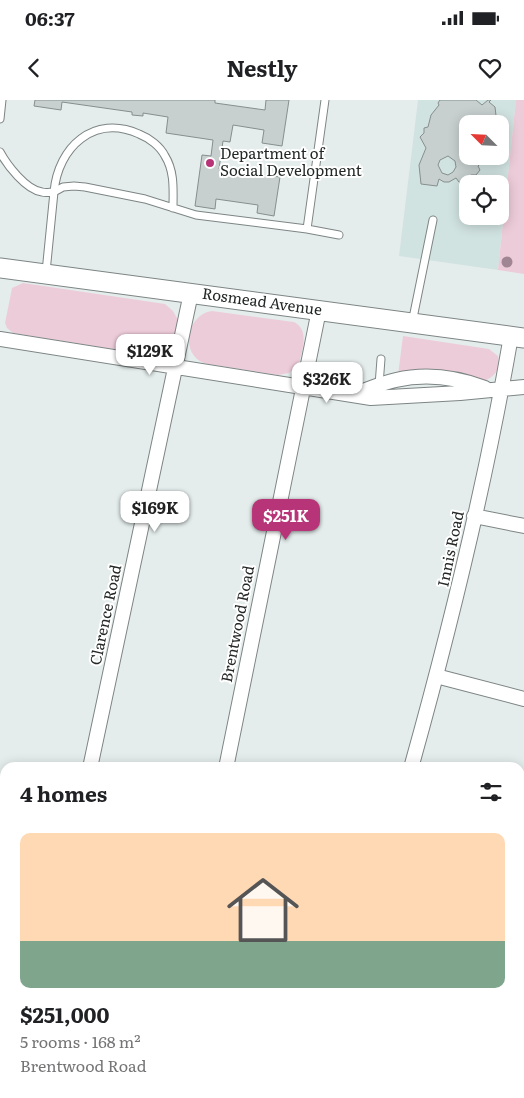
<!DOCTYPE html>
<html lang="en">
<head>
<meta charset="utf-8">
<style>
	:root { --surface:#fff; --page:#f6f6f6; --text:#202124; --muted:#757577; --accent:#b83478 }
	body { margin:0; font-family:Literata,serif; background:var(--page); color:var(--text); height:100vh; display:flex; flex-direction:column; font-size:19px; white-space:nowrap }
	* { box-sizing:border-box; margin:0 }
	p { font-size:16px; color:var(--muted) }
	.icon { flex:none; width:28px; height:28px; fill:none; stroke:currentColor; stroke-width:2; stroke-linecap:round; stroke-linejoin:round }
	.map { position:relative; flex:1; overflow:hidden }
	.panel { position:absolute; left:0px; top:662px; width:525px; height:336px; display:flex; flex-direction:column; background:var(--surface); border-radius:15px 15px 0 0; box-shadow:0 2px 12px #0003 }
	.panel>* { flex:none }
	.needle { width:32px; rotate:294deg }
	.buttons { position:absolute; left:459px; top:15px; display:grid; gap:10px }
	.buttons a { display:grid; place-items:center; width:50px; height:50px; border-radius:10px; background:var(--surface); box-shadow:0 2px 12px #0003; font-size:25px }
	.price { position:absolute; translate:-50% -42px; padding:0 11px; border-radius:10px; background:#fff; color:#222; font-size:16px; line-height:32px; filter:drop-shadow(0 1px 2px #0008) }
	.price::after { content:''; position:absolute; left:50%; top:30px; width:15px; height:11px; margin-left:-8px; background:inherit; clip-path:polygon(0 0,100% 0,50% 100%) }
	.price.on { background:var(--accent); color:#fff }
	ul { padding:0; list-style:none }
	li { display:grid; align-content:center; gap:10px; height:265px; padding:0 20px }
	li span { display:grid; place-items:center; height:155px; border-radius:10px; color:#555 }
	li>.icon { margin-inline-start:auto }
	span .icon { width:90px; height:90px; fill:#fffc; stroke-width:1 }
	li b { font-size:21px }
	h2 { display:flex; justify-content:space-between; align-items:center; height:60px; padding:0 20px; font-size:21px }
	.status { display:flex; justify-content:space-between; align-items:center; height:35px; padding:0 25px; background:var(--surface); direction:ltr }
	.status svg { height:14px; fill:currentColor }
	header { display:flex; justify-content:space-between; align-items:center; height:65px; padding:0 20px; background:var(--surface); font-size:22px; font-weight:700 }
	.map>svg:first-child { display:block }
	.built { fill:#d1e3e1; fill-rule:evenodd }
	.green { fill:#edccd9 }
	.building { fill:#c7d0cf; stroke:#868f8d; fill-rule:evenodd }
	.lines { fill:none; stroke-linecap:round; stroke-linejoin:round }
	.lane-casing { stroke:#7d8584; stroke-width:9 }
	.street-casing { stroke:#7d8584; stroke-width:16 }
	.secondary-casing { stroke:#7d8584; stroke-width:21 }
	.lane { stroke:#fff; stroke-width:7 }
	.street { stroke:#fff; stroke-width:14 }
	.secondary { stroke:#fff; stroke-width:19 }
	.tree { fill:#9f8692 }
	.poi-dot { fill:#b83478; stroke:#fff; stroke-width:2 }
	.labels { text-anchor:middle; stroke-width:4; stroke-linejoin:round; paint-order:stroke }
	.poi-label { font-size:15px; fill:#232726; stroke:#fff; text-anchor:start }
	.street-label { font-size:15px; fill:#232726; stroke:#fff }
</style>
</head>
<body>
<div class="status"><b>06:37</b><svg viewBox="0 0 49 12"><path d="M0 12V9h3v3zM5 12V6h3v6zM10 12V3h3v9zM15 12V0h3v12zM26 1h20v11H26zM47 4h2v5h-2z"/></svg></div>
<header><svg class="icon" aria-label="back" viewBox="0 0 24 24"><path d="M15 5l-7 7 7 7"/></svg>Nestly<svg class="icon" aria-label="heart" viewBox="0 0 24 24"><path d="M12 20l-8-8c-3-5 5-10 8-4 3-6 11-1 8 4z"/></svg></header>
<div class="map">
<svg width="524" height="998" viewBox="0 0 524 998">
	<rect width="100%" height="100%" fill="#e4edec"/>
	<path class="built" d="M418,0H516L498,170L399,156ZM468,24H500V56H468ZM468,84H500V116H468Z
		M171,994H335V996L323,998H171Z"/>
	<path class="green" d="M516,0H524V174L498,170Z
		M23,183L165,204L173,211L178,220C174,237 173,254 151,255L13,233L7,228L5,223L12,188Z
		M212,211L294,222C310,230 302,250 299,264L289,273L278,275L208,264C179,258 185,215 212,211Z
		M403,236L489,249L498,256C501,268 495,278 483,281L398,275Z"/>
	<path class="building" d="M35,0H215V3L265,10L266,0H289L282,46L262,43L264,30L233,25L230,42L223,41L219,69L280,77L274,116L257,113L258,105L216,99L215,109L195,106L202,55L211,56L213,40L166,33L168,17L143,13V16L132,15V12L62,2L61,10L34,6Z
		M440,0H476L482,5L488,0H491L489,2L495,7L497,24H468V56H489L478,66L480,70L476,75H471L467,82H459L456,78L449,82H444L439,79L437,86L421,84L419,65L426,48L420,37L424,33V28L428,27L431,15L439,5L438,3ZM448,56L455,61L456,67L453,72L448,75L442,73L438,65L440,60Z
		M500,36L504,40L500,51Z
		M0,861L5,862V887L0,886Z"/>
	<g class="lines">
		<defs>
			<path id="lane" d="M0,19L2,0
				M0,52C7,65 26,90 42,92C46,93 50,92 54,92C58,47 94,14 139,34C149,38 160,46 165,56C175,72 173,91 173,108
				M307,129L339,135
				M46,172L54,92L63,87L74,86L85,87L145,99L196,115L307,129L325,0
				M412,223L433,120
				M379,285L381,259
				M215,994L256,996"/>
			<path id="street" d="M0,239L371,298L460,293L524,287
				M355,294C369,289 382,283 396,280C426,273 456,277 485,288
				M474,416L524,426
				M436,576L524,599
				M90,668L191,193
				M226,668L319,210
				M411,668C451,525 486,381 511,236
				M520,773L524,775
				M20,998V994
				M159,998V994
				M346,998V994
				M457,998L458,994"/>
			<path id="secondary" d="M0,168L524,238
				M520,976L524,975
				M418,998L438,994"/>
		</defs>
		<use href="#lane" class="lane-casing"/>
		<use href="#street" class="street-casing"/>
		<use href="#secondary" class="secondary-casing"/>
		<use href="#lane" class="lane"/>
		<use href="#street" class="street"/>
		<use href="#secondary" class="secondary"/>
	</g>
	<circle class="tree" cx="507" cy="162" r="5.5"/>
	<circle class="poi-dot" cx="210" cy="63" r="5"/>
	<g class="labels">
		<g class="poi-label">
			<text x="220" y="59">Department of<tspan x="220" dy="17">Social Development</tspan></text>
		</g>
		<g class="street-label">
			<text transform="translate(262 202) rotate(8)" y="5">Rosmead Avenue</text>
			<text transform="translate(451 449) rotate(-78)" y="5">Innis Road</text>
			<text transform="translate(106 515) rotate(-78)" y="5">Clarence Road</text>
			<text transform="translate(238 524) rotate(-79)" y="5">Brentwood Road</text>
		</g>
	</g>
</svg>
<div class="buttons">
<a><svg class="needle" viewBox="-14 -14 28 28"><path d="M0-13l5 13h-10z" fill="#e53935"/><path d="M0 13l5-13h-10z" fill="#757577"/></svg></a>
<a><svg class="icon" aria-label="locate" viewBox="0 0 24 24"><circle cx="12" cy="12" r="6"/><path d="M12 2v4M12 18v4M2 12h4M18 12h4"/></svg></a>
</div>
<b class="price" style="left:150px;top:276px">$129K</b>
<b class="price" style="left:327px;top:304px">$326K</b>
<b class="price" style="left:155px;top:433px">$169K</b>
<b class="price on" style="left:286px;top:441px">$251K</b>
<section class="panel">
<h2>4 homes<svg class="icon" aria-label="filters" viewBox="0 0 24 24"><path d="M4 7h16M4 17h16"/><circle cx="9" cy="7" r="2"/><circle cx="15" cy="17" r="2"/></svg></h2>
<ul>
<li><span style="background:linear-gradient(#ffd9b3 70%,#7fa58c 0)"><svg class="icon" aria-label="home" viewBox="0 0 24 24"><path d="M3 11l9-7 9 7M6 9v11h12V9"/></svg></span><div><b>$251,000</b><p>5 rooms · 168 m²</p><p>Brentwood Road</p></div></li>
</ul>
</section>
</div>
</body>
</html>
